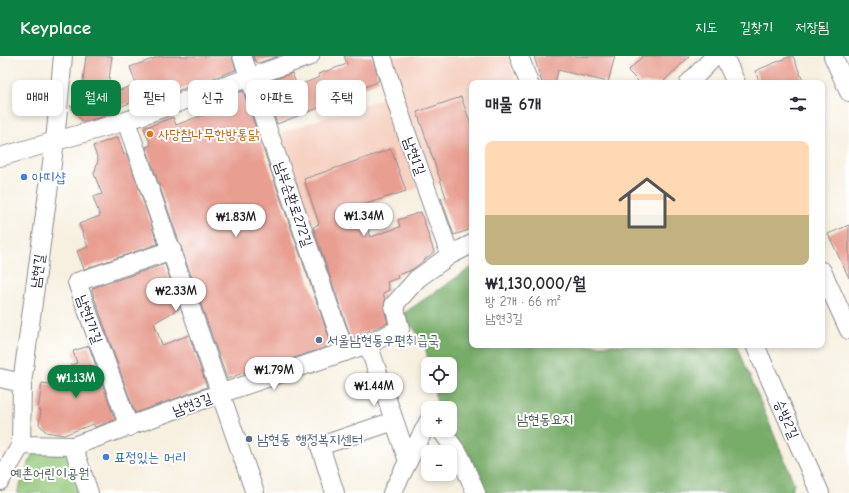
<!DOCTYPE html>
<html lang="ko">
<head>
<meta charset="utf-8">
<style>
	:root { --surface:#fff; --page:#f2f2f3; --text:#2b2b33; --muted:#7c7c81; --accent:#0b8043 }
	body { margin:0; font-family:"Comic Neue","Poor Story",sans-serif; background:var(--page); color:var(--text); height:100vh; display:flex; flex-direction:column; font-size:15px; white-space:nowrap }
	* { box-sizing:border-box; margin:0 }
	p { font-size:13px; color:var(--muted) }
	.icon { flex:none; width:22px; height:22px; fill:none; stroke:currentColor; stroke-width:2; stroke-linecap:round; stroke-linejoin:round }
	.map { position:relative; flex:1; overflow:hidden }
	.details { position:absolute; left:469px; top:24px; width:356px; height:268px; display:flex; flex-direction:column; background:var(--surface); border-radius:8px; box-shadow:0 2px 6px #0003 }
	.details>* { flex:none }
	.guide { position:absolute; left:12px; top:24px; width:380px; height:36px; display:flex; gap:8px }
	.controls { position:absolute; left:421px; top:301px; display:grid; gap:8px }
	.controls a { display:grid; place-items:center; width:36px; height:36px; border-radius:8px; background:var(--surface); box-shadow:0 2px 6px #0003; font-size:20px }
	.price { position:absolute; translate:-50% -34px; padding:0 9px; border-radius:14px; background:#fff; color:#222; font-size:13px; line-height:26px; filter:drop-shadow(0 1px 2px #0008) }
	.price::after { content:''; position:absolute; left:50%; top:24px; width:12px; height:9px; margin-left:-6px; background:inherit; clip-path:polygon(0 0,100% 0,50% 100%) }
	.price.selected { background:var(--accent); color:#fff }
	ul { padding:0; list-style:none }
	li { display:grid; align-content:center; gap:8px; height:212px; padding:0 16px }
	li span { display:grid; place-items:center; height:124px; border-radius:8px; color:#555 }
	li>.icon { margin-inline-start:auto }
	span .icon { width:72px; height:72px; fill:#fffc; stroke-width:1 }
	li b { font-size:17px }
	h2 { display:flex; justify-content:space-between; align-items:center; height:48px; padding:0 16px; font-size:17px }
	.chip { padding:0 14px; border-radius:8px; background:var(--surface); box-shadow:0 2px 6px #0003; font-size:14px; line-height:36px }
	.chip.selected { background:var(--accent); color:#fff }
	header { display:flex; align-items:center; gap:24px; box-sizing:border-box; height:56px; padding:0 20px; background:var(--accent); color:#fff }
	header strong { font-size:19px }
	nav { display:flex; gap:22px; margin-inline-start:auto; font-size:14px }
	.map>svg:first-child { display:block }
	.built { fill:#f6d2c3 }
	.green { fill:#95c879; stroke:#5c755a }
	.forest { fill:#78ac69; stroke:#4d6752 }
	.building { fill:#e89e91 }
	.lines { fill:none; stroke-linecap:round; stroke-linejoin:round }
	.minor-casing { stroke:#8c898e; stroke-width:20 }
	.minor { stroke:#fff; stroke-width:18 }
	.food-dot { fill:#e8710a; stroke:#fff; stroke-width:1.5 }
	.shop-dot { fill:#3f7fe0; stroke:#fff; stroke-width:1.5 }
	.service-dot { fill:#5c6f8a; stroke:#fff; stroke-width:1.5 }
	.labels { text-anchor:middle; stroke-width:4; stroke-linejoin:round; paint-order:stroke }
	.food-label { font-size:14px; fill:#c56008; stroke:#fff; text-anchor:start }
	.street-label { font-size:14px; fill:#22223b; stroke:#fff }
	.shop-label { font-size:14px; fill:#366cbe; stroke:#fff; text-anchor:start }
	.service-label { font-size:14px; fill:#4e5e75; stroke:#fff; text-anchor:start }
	.park-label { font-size:14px; fill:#4a5c51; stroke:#fff }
</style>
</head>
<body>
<header>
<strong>Keyplace</strong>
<nav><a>지도</a><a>길찾기</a><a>저장됨</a></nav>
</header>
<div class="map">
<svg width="849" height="437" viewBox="0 0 849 437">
	<rect width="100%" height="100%" fill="#fff"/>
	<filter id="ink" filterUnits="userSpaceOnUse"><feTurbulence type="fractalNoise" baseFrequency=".025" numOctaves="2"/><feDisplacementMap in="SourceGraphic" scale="8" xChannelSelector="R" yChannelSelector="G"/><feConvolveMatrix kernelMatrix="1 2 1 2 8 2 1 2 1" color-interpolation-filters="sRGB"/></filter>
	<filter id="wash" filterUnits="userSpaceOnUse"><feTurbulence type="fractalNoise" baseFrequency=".012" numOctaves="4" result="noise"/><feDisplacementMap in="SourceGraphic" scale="16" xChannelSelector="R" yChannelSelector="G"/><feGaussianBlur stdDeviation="0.9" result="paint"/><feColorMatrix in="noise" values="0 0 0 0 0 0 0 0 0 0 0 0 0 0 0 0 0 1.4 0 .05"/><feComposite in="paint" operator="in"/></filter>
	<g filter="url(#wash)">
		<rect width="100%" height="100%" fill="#f7f0e0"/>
		<path class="built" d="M384,0H508L517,27H472V116L430,131Z
			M387,41L418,132L304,170L273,79Z"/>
		<path class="green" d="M69,396L82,437H17L33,397Z"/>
		<path class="forest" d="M472,211V289H737L794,427L791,436L477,437L450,374V352H438L433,330H450V308H429L425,290L413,271L398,261Z"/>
		<g id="blocks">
			<path class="building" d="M86,0H112L107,39L136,28L130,11L161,0H232L236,14L149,45L148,40L109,55L110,59L83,66L70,50L80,51Z
				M253,0H278L258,7L255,5Z
				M344,0H372L379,24L375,27L351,36L352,39L277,68L265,35L268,36L264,27L292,17L297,30L320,21L318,18L347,8Z
				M534,0H615L608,26L558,14L555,27H542Z
				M643,0H690L662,27H640L628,15Z
				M791,0H793L804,27H760L755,15Z
				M243,35L331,287L329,290L249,317L248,315L227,323L146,91L151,89L144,72L173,61L176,69L208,57L205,48Z
				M461,41L472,71V173L454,179L441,142L446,141L417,56Z
				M118,81L124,99L127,98L158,188L84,213L77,195L88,191L79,168L100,160L93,141L102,138L94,118L98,104L93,90Z
				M391,93L406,135L360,150L371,181L400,171L398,164L421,156L434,196L413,213L410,214V215L397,219L398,222L387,226L389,234L383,237L385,244L384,252L388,267L351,282L313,171L319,168L304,123Z
				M849,169V222L828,178Z
				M165,208L180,252L154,267L162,289L189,279L207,331L135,357L92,235L93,232Z
				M89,290L115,364L95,371L93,368L64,379L46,376L39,368L41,354H38L42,327L73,331L67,315L73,313L71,309L77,307L73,295Z"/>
		</g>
	</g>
	<g filter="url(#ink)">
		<use href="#blocks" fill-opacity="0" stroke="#8c898e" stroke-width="1"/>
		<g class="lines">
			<defs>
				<path id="minor" d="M242,0L345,296
					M382,0L405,73L450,199
					M519,0L529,27
					M724,0L736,27
					M833,0L849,36
					M689,27L715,0
					M126,65C170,189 211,313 255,437
					M0,101L126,65L310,0
					M822,215L849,274
					M368,288L408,405
					M755,289L820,437
					M0,322L22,327
					M129,371L77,226L172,194
					M441,374L460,400L476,437
					M21,389L73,390L219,338L368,288L400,273L394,249L417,223L450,199L472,188
					M73,390L89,437
					M0,425L21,389L22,327L55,85L63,0
					M335,437L320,390L394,365
					M392,437L428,366"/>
			</defs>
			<use href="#minor" class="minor-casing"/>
			<use href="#minor" class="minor"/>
		</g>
	</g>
	<circle class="food-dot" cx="150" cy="78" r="4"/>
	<g class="shop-dot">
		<circle cx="24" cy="121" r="4"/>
		<circle cx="106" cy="401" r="4"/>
	</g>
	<g class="service-dot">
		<circle cx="319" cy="284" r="4"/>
		<circle cx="249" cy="383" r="4"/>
	</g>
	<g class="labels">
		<g class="food-label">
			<text x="158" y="83">사당참나무한방통닭</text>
		</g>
		<g class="street-label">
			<text transform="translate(415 100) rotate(70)" y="5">남현1길</text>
			<text transform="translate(294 148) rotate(71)" y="5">남부순환로272길</text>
			<text transform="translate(37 215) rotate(-82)" y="5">남현길</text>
			<text transform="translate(90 263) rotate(70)" y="5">남현1가길</text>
			<text transform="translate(192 348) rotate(-20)" y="5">남현3길</text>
			<text transform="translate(787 363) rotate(67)" y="5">승방2길</text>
		</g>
		<g class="shop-label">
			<text x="32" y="126">아띠샵</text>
			<text x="114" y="406">표정있는 머리</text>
		</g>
		<g class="service-label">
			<text x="327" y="289">서울남현동우편취급국</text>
			<text x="257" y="388">남현동 행정복지센터</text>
		</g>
		<g class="park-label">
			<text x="545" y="368">남현동요지</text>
			<text x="50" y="422">예촌어린이공원</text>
		</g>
	</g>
</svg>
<div class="controls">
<a><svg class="icon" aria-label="locate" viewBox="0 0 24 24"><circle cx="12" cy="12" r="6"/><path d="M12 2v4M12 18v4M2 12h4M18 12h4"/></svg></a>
<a>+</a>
<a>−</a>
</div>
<b class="price" style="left:364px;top:181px">₩1.34M</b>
<b class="price" style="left:236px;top:182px">₩1.83M</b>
<b class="price" style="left:176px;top:256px">₩2.33M</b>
<b class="price" style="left:274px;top:335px">₩1.79M</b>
<b class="price selected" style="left:76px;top:343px">₩1.13M</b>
<b class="price" style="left:374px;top:351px">₩1.44M</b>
<div class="guide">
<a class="chip">매매</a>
<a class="chip selected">월세</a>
<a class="chip">필터</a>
<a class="chip">신규</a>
<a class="chip">아파트</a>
<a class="chip">주택</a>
</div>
<section class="details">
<h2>매물 6개<svg class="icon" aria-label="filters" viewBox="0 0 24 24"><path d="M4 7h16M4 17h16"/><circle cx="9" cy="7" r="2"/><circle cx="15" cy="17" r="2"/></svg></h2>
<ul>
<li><span style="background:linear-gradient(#ffd9b3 60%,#c2b280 0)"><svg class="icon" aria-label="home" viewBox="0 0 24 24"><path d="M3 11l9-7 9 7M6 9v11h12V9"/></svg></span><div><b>₩1,130,000/월</b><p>방 2개 · 66 m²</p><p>남현3길</p></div></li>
</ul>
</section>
</div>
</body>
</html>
